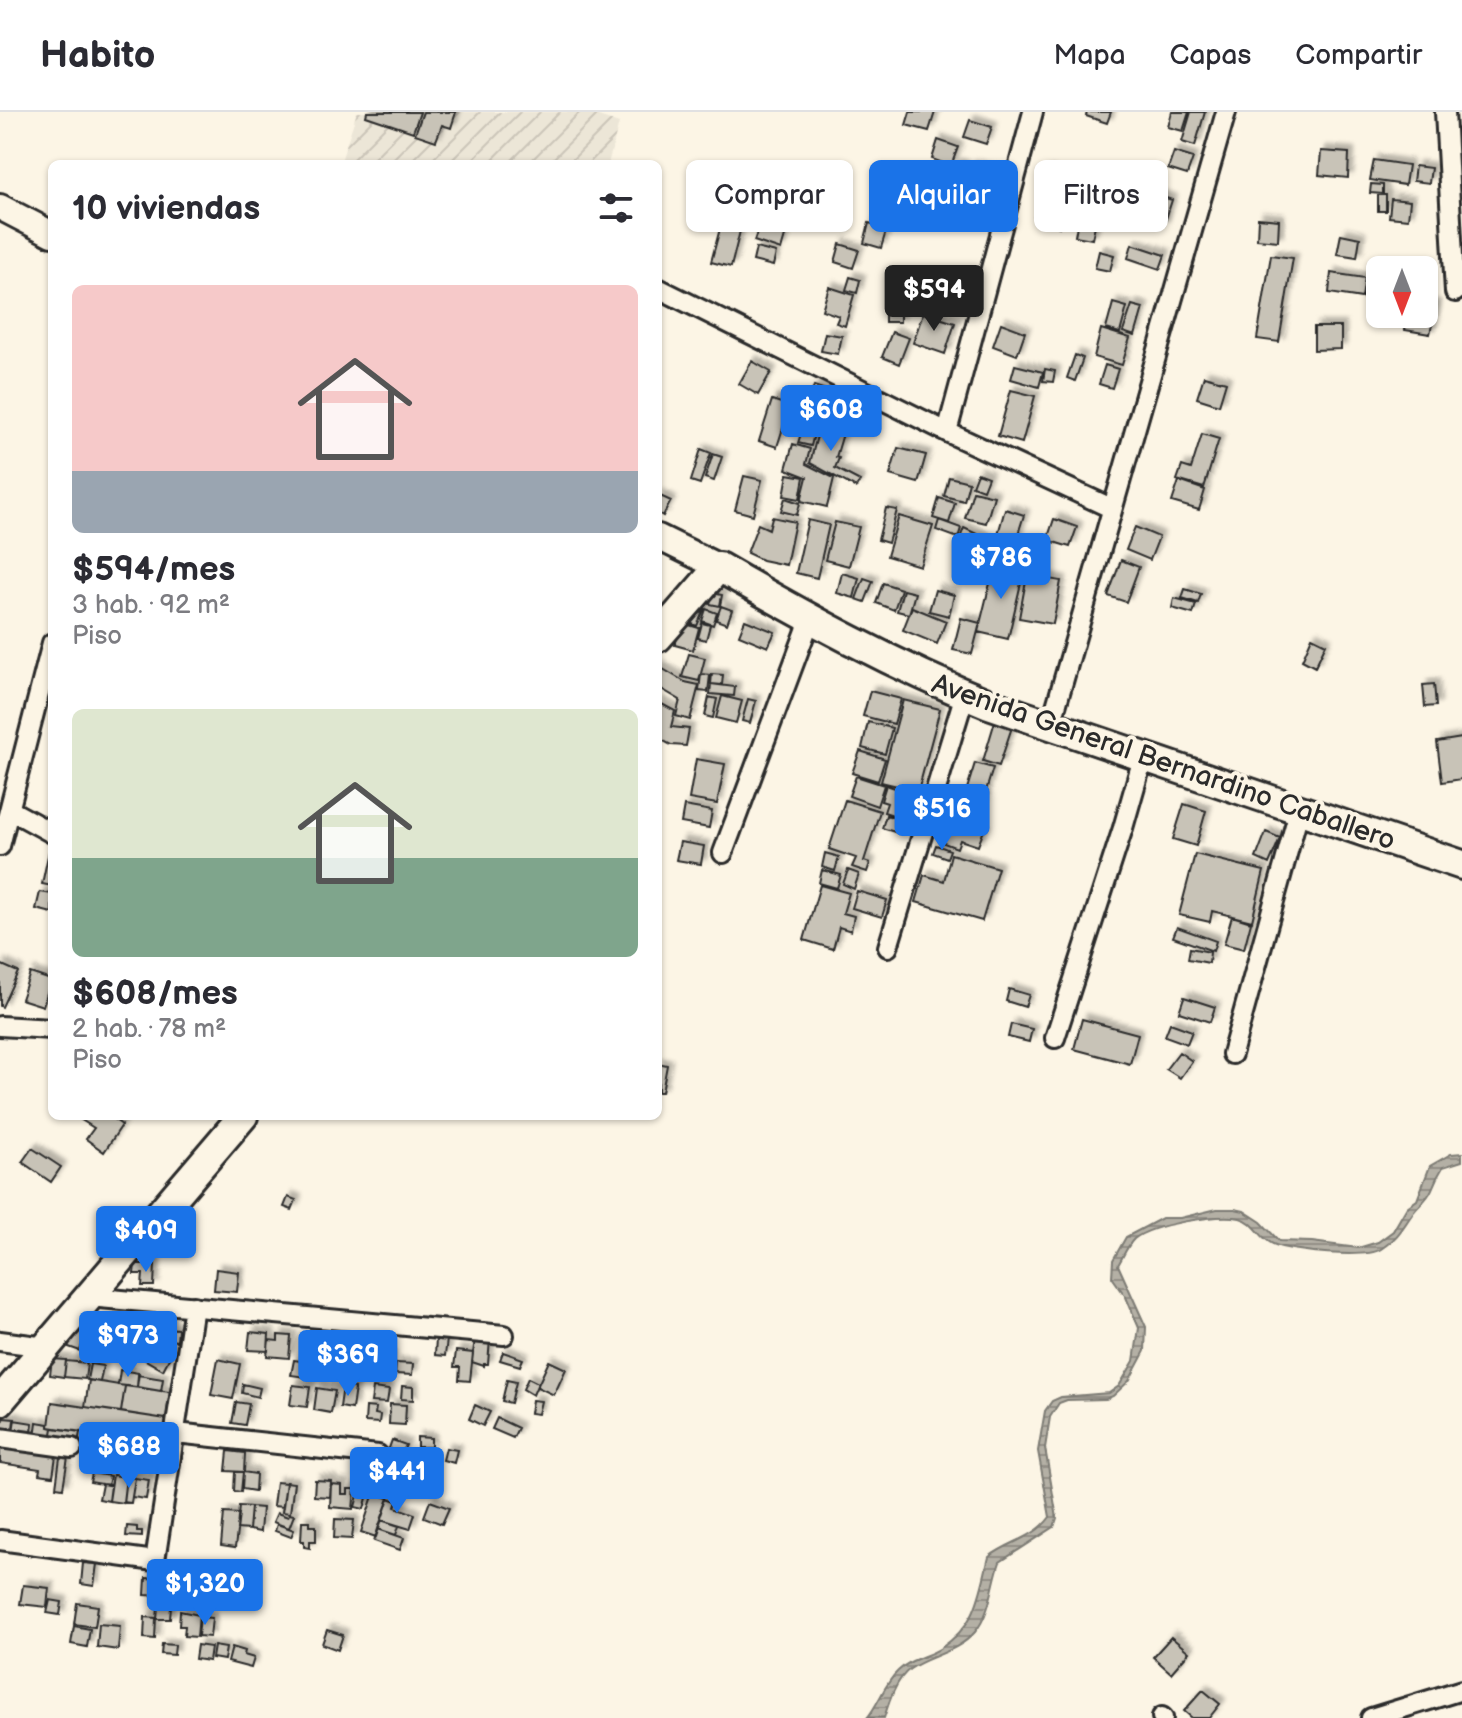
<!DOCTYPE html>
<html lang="es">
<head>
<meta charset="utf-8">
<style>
	:root { --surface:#fff; --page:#f7f7f7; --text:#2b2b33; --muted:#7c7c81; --line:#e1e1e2; --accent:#1a73e8 }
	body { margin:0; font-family:"Balsamiq Sans",sans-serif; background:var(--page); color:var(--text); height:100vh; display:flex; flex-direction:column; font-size:30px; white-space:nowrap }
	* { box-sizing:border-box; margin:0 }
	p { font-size:26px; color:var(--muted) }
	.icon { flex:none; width:44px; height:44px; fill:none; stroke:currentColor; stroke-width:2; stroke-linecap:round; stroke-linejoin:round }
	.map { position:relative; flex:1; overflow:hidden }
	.drawer { position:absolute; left:48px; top:48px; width:614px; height:960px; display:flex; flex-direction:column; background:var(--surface); border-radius:12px; box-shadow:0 2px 6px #0004 }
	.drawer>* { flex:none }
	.guide { position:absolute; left:686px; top:48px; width:656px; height:72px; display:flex; gap:16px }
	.needle { width:52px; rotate:180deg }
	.buttons { position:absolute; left:1366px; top:144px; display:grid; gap:16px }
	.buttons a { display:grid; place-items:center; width:72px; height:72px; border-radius:12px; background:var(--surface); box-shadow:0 2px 6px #0004; font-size:40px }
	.price { position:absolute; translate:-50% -68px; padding:0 18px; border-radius:8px; background:var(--accent); color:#fff; font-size:26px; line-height:52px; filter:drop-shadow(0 2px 4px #0008) }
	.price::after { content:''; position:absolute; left:50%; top:48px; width:24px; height:18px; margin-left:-12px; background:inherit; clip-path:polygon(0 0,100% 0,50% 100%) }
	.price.active { background:#222; color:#fff }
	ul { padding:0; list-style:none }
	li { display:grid; align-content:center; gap:16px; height:424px; padding:0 24px }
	li span { display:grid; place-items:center; height:248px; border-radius:12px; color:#555 }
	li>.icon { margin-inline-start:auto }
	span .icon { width:144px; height:144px; fill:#fffc; stroke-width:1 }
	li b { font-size:34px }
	h2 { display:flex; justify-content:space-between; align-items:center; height:96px; padding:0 24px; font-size:34px }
	.tag { padding:0 28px; border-radius:12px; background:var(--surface); box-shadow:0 2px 6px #0004; font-size:28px; line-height:72px }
	.tag.active { background:var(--accent); color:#fff }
	header { display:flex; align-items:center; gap:48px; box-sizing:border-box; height:112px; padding:0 40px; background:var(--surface); border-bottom:2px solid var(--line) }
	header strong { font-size:38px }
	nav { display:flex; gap:44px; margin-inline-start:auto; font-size:28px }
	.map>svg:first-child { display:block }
	.industrial { fill:url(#industrial-furrows) }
	.water { fill:url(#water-rules); stroke:#7d7b74; stroke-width:2 }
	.building { fill:#c8c3b7; stroke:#2b2b2b; stroke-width:2; filter:url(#shadow) }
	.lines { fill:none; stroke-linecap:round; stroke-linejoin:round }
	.street-casing { stroke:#2b2b2b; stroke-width:24 }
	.secondary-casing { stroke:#2b2b2b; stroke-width:30 }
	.primary-casing { stroke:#2b2b2b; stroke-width:34 }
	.street { stroke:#fcf5e5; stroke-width:18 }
	.secondary { stroke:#fcf5e5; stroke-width:24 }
	.primary { stroke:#fcf5e5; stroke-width:28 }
	.labels { text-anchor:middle; stroke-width:8; stroke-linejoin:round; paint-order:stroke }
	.street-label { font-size:28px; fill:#2b2b2b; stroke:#fcf5e5 }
</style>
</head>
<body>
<header>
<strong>Habito</strong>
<nav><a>Mapa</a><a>Capas</a><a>Compartir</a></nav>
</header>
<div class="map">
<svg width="1462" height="1606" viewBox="0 0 1462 1606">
	<defs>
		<pattern id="industrial-furrows" width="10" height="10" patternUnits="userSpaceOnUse" patternTransform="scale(2)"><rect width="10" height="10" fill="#ece6d7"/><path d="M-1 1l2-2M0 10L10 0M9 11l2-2" fill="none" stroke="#cbc5b9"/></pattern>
		<pattern id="water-rules" width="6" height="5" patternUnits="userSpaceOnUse" patternTransform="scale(2)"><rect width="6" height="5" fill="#b4b0a5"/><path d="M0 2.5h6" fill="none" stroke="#938f87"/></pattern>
		<filter id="shadow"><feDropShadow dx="5" dy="-5" stdDeviation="2" flood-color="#0004"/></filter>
	</defs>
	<rect width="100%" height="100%" fill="#fcf5e5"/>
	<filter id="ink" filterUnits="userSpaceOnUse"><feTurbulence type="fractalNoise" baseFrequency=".0125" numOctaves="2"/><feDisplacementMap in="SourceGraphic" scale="16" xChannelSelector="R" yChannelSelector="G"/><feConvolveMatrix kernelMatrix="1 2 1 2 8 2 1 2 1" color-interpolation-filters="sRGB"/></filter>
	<g filter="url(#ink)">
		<path class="industrial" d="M357,0H587L619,11L608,52H340Z"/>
		<path class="water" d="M1462,1041V1049L1443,1055C1438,1063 1435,1069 1432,1077C1428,1087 1419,1093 1413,1101C1401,1118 1399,1125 1381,1137C1366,1147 1290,1140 1273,1132C1259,1126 1256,1110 1240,1106C1218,1101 1151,1113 1134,1127C1127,1134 1123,1145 1118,1153L1146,1215L1145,1239L1129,1269L1113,1284L1106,1287L1067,1288L1059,1291L1050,1305L1045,1336L1057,1406L1054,1415L1000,1450C992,1472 991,1501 975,1520C957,1541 930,1543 910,1557C896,1567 889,1590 884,1606H867C879,1592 884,1572 898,1559C911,1546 927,1545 941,1536C978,1511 979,1484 989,1445C1009,1429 1034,1427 1050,1405L1038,1339L1045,1299L1052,1289L1061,1285L1109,1281L1119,1274L1134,1249L1139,1216L1126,1185L1112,1165L1113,1148L1126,1125L1162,1106H1180L1217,1097H1235L1244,1099L1261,1110L1279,1129L1312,1130L1358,1136L1378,1130L1393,1119L1407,1095L1417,1088L1430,1054L1451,1042Z"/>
		<path class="building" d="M367,0H420L413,20L366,4Z
			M423,0H456L451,16L442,13L436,29L415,22Z
			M910,0H935L929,19L906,13Z
			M1087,0H1111L1107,11L1086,4Z
			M1172,0H1189L1183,19L1168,15Z
			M1191,0H1205L1195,34L1182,30Z
			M970,8L992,15L986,32L964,25Z
			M938,28L958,35L951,54L932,47Z
			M1321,39L1349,41L1348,66L1319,63Z
			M1174,40L1193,46L1187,63L1168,57Z
			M1374,48L1408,53L1405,73L1370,68Z
			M956,52L968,56L963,74L951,70Z
			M971,53L997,60L991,84L964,77Z
			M1415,54L1431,56L1429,71L1413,69Z
			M1046,60L1074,70L1068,86L1040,76Z
			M931,71L972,85L967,98L927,84Z
			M1371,72L1383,73V82L1370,81Z
			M763,79L792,88L786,107L756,98Z
			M1144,79L1172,88L1164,113L1136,105Z
			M1046,80L1080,93L1075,106L1040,93Z
			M1378,83H1386V99H1378Z
			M1391,87L1410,89L1408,107L1389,105Z
			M1081,92L1099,95L1092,127L1075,124Z
			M1038,94L1063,105L1059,115L1034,104Z
			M725,98L744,103L731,155L711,150Z
			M1258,106L1279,108L1278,129L1257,127Z
			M761,109L787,117L781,138L754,129Z
			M869,111L887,116L881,136L864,131Z
			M1341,122L1360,126L1357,145L1337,142Z
			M840,132L859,138L853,156L835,150Z
			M1132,132L1165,143L1160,157L1128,146Z
			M756,136L776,141L773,154L753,149Z
			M1099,139L1114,143L1110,159L1095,156Z
			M1271,143L1293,146L1279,230L1257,227Z
			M1331,161L1365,166L1362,186L1329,181Z
			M850,165L860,168L857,181L846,178Z
			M829,175L854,183L845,214L836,211L839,204L822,198Z
			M1113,191L1127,195L1120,221L1106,217Z
			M1424,192L1436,194L1430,222L1405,218L1408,202H1424Z
			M1132,193L1143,196L1135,224L1123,220Z
			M885,197H900V210H885Z
			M923,201L955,211L945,242L913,231Z
			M1001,211L1025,220L1017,243L993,234Z
			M1314,215H1341V237L1314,238Z
			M1101,217L1130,226L1122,253L1094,245Z
			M892,220L909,226L899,252L882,245Z
			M825,221L842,224L838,242L821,239Z
			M1075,243L1083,246L1075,269L1067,266Z
			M752,249L771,260L758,283L739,272Z
			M1015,253L1043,260L1039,275L1011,267Z
			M1105,253L1118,257L1112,276L1099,272Z
			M1045,257L1055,259L1053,270L1043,269Z
			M1204,264L1226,270L1219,293L1197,286Z
			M814,274L832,280L824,300L806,293Z
			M1011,278L1035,284L1022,331L998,324Z
			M845,280L867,290L857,312L834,301Z
			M772,288L790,294L777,335L759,329Z
			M807,301L819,304L816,317L803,313Z
			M828,310L845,315L836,345L839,346L835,356L860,369L856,376L810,351L819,316L826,318Z
			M803,315L815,318L811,334L798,331Z
			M1202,322L1219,327L1204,376L1177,368L1182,354L1191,357Z
			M793,332L810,337L806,352L834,366L827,395L801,389L807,365L786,357Z
			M898,336L926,343L918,371L890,363Z
			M701,337L711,341L700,372L691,369Z
			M713,342L722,345L714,369L705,366Z
			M977,361L988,365L983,378L972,374Z
			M788,362L804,365L800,387L784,384Z
			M744,364L762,368L753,403L735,398Z
			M949,365L969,370L964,389L944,384Z
			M1179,369L1205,378L1199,398L1172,390Z
			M973,379L994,384L986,411L965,406Z
			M658,383L671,389L663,404L658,401Z
			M785,386L800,391L797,403L781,399Z
			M939,386L955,391L949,411L933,406Z
			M886,396L897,398L888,431L878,428Z
			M1005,397L1024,403L1014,435L996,429Z
			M899,404L933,414L920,454L887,444Z
			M772,405L795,410L786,453L762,448L747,441L758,412L769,417Z
			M1054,407L1077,415L1070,435L1047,428Z
			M808,408L829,413L817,466L796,461Z
			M939,408L961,416L958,426L936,418Z
			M835,410L859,415L849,454L825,448Z
			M1135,415L1159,425L1150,448L1126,438Z
			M964,416L998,432L992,445L959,429Z
			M1121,448L1139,455L1126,490L1108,484Z
			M995,451L1024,458L1008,527L978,520Z
			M842,461L859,466L854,486L837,481Z
			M1027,463L1061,469L1053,512L1019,506Z
			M864,466L873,469L865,490L856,487Z
			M883,471L901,477L894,498L876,491Z
			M1185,477L1201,482L1198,491L1182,486Z
			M903,478L915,481L909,502L897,499Z
			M935,478L954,483L949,504L929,499Z
			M712,481L722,483L720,494L710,492Z
			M1174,486L1196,492L1193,502L1172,496Z
			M707,490L697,514L685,509Z
			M721,494L732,498L727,512L716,508Z
			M912,495L946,509L937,532L903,518Z
			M706,497L717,501L713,513L702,509Z
			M961,506L980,511L972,542L953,538Z
			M745,508L775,520L768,535L739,523Z
			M682,511L699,516L693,538L675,533Z
			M702,511L710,513L706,528L698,526Z
			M1312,525L1326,532L1315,555L1302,548Z
			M689,542L705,546L699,569L682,565Z
			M658,554L685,570L699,573L690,608L676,604L680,588L658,575Z
			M701,562L710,563L708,580L699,579Z
			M712,562L723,563L722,573L711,572Z
			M711,572L735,575L734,584L710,582Z
			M1434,572L1436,594L1425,595L1423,573Z
			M870,579L901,587L894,612L863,604Z
			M722,584L742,589L736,611L716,606Z
			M709,585L717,587L713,606L705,604Z
			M748,587L756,589L750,611L742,609Z
			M903,588L940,597L918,679L881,670Z
			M658,590L675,599L671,615L689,617L686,634L671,633L658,626Z
			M995,609L1012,615L999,654L983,649Z
			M868,610L892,616L885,642L862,636Z
			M1462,626V667L1442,670L1437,630Z
			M860,639L885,647L878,669L852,661Z
			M696,647L725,652L717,692L689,687Z
			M975,651L993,656L976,711L958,706Z
			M856,664L884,673L877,694L849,684Z
			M886,673L907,680L904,690L913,693L908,708L884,700L887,691L881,689Z
			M845,688L880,699L864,749L870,751L867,760L852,755L856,746L829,737Z
			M1184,692L1206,699L1196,734L1173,727Z
			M684,694L712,699L709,716L681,711Z
			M886,703L906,709L901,722L882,716Z
			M949,706L984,718L978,734L960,728L957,736L941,730Z
			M1266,720L1280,726L1269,752L1256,746Z
			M680,730L704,734L701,752L676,748Z
			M936,733L950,738L947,746L933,741Z
			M49,739L52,740V774L42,772Z
			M825,741L839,745L835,759L822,755Z
			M951,742L998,756L982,809L916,790L924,763L944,769Z
			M1195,742L1264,759L1252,809L1212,799L1210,810L1179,803Z
			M822,758L841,763L837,776L819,771Z
			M848,758L859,762L854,777L843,772Z
			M820,773L849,781L843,801L854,804L851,819L839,815L833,837L804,828Z
			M857,779L887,788L882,805L852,796Z
			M40,780L52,782V801L36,797Z
			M1232,804L1251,810L1244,837L1224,832Z
			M1177,815L1216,829L1213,839L1173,825Z
			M1190,836L1210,840L1209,851L1188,847Z
			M0,852L18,860L2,895L0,894Z
			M30,861L51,868L43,894L21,887Z
			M1009,877L1029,883L1025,895L1006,889Z
			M1184,885L1215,895L1210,910L1179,900Z
			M1082,907L1138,922L1130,952L1074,937Z
			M1170,911L1192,919L1187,932L1165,924Z
			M1011,912L1032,917L1029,930L1008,925Z
			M1179,940L1192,949L1180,966L1166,957Z
			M658,951L667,953L662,980H658Z
			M75,1004H109L122,1013L104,1040L86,1027L94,1016Z
			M32,1036L61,1055L51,1070L22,1050Z
			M288,1085L296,1088L292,1098L284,1095Z
			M135,1152H155L154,1174H142L143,1162H134Z
			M216,1157L239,1160L237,1180L214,1178Z
			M143,1192L172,1195L170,1214L141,1211Z
			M82,1216H94L90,1232L84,1227L80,1239L66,1234Z
			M163,1216L178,1217L177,1229L162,1227Z
			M250,1220L269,1222L268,1239L248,1238Z
			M124,1223H149L174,1237L163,1258L142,1246L123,1245Z
			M278,1223L291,1224L289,1246L267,1244L269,1228L278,1229Z
			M436,1226L447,1227L445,1244L435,1243Z
			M475,1226L490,1227L488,1252H484V1254L472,1250Z
			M326,1235L339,1238L338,1246L324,1243Z
			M456,1239L473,1241L470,1269L459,1268L460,1255H454Z
			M503,1240L523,1247L520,1254L500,1248Z
			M319,1241L339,1246L336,1259L316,1255Z
			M369,1243L390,1244L389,1269L368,1268Z
			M52,1247L66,1248L64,1265L50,1263Z
			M218,1247L240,1252L233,1287L211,1283Z
			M344,1247L363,1250L360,1267L352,1266L353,1259L342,1257Z
			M294,1248L308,1250L305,1265L291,1263Z
			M66,1249L87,1251L85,1267L64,1265Z
			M549,1249L566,1257L554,1283L537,1275Z
			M396,1251L413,1252L412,1263L395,1262Z
			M90,1252L103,1254L100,1270L87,1268Z
			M120,1258L139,1261L137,1275L118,1273Z
			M138,1263L163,1267L161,1279L137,1275Z
			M528,1266L538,1271L533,1283L523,1277Z
			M89,1268L125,1274L121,1300L85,1295Z
			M507,1268L516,1270L511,1291L502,1289Z
			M243,1272L260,1276L258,1285L242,1281Z
			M293,1273L310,1275L307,1295L290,1293Z
			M125,1274L170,1280L166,1307L121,1300Z
			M343,1274L355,1276L352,1297L340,1295Z
			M402,1274L413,1275V1288L401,1287Z
			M317,1276L335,1279L331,1301L314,1298Z
			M373,1276L389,1278L387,1291L371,1290Z
			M532,1288L541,1289L538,1302L530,1301Z
			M52,1290L166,1307L162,1332L49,1315Z
			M236,1290L249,1292L245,1313L232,1311Z
			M390,1292L406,1293L405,1313L389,1312Z
			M475,1293L490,1300L483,1314L469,1307Z
			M366,1295L376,1296L375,1302L380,1303L379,1311L365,1310Z
			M3,1306L15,1307L12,1326L0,1324Z
			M497,1306L518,1316L513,1326L492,1317Z
			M14,1308L33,1311L31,1328L12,1325Z
			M37,1310L49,1312V1315L53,1316L51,1328L35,1325Z
			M53,1316L80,1320L78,1332L51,1328Z
			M80,1320L94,1322L91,1340L77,1339Z
			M417,1325L431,1326V1335H417Z
			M392,1328L406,1333L401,1344L388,1339Z
			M0,1329L57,1337L53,1364L39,1362L40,1357L0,1351Z
			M446,1336L457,1338L454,1351L443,1348Z
			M61,1338L69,1339L63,1376L56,1375Z
			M228,1339L245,1341L244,1360L226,1359Z
			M235,1360H243L241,1380L234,1379Z
			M243,1360L256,1362L255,1379L242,1377Z
			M92,1361L110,1364L108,1373L90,1370Z
			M113,1363L126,1365L123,1391L109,1389Z
			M126,1365L135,1366L131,1391L123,1390Z
			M135,1366L149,1368L146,1387L132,1385Z
			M315,1368L331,1369L330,1385L314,1384Z
			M362,1368L371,1371L364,1397L355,1395Z
			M276,1370L286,1371L283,1395L273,1394Z
			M286,1370L294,1371L290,1401L282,1400Z
			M102,1372L111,1373L109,1389L99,1387Z
			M331,1372L342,1373V1382H348V1377H355L353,1397L330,1395Z
			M374,1381L389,1386L376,1425L361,1420Z
			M389,1386L397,1389L395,1395L415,1402L410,1417L381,1408Z
			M430,1389L449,1396L442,1412L424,1405Z
			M239,1394L251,1395L249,1418L237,1417Z
			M251,1395L262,1396L260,1420L249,1418Z
			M224,1401L239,1402L235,1436L221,1434Z
			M277,1401L288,1405L289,1402L294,1403L289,1416L273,1410Z
			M335,1407L354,1408L352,1427L334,1426Z
			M381,1408L399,1414L396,1423L378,1417Z
			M302,1409H310V1414H316V1429H310V1436L304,1435V1429H301Z
			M277,1412L294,1418L291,1425L275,1419Z
			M127,1414L137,1415V1419H142V1425L126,1424Z
			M378,1417L404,1426L400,1438L374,1429Z
			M83,1451L97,1452L94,1474L81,1472Z
			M146,1466L162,1467L161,1484L145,1483Z
			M23,1473L49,1476L47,1495L20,1492Z
			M50,1488L62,1490L60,1503L47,1501Z
			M77,1491L98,1494L95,1515L74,1512Z
			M158,1495H171L170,1507H157Z
			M180,1499L199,1503L197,1525L184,1524L185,1514H179Z
			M145,1505L156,1506L155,1527L144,1526Z
			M200,1505L212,1506L210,1525L198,1524Z
			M99,1512L120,1514L118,1538L97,1535Z
			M74,1514L90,1517L87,1535L71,1532Z
			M327,1518L343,1523L338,1538L322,1532Z
			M1171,1525L1189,1540L1171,1561L1153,1545Z
			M162,1532L175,1533L174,1543L161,1542Z
			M197,1533L211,1535L209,1549L195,1547Z
			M214,1534L226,1536L224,1548L212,1546Z
			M232,1535L245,1539L244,1543L254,1546L251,1556L228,1550Z
			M1203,1578L1220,1592L1209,1606H1192L1184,1599Z"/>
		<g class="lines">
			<defs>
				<path id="street" d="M1445,0L1455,180
					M658,176L947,320L1111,396
					M947,320L1033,0
					M1051,612L1226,0
					M10,698L52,721
					M0,734L52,531
					M723,741L810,508
					M888,835L965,582
					M0,914L52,917
					M1055,926L1123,716L1143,646
					M1232,942L1299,699
					M89,1185L504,1223
					M0,1229L46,1235
					M176,1321L378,1343
					M0,1326L72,1336
					M0,1428L155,1449L194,1194
					M1162,1605L1163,1606
					M1371,1606L1462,1578"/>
				<path id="secondary" d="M0,95L52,122
					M658,425L719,455"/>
				<path id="primary" d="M658,525L719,455C807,506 895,554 989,592L1462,753
					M0,1289L243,1004"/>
			</defs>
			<use href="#street" class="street-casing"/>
			<use href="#secondary" class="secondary-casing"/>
			<use href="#primary" class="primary-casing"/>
			<use href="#street" class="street"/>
			<use href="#secondary" class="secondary"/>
			<use href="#primary" class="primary"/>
		</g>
	</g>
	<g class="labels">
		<g class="street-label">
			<text transform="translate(1164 649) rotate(19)" y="10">Avenida General Bernardino Caballero</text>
		</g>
	</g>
</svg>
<div class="buttons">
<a><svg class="needle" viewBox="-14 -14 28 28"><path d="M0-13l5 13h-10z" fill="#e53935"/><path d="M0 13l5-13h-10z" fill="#7c7c81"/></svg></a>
</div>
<b class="price active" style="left:934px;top:221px">$594</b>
<b class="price" style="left:831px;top:341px">$608</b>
<b class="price" style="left:1001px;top:489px">$786</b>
<b class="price" style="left:942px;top:740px">$516</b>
<b class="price" style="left:146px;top:1162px">$409</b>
<b class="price" style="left:128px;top:1267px">$973</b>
<b class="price" style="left:348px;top:1286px">$369</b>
<b class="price" style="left:129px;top:1378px">$688</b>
<b class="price" style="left:397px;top:1403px">$441</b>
<b class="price" style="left:205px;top:1515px">$1,320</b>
<div class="guide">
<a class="tag">Comprar</a>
<a class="tag active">Alquilar</a>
<a class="tag">Filtros</a>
</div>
<section class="drawer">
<h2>10 viviendas<svg class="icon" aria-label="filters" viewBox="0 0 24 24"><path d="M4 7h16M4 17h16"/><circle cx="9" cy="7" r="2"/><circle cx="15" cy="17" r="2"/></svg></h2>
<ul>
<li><span style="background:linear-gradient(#f6c9c9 75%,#9aa5b1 0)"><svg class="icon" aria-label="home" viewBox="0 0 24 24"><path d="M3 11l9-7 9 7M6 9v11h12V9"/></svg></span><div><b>$594/mes</b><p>3 hab. · 92 m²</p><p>Piso</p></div></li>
<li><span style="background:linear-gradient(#dfe7d0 60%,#7fa58c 0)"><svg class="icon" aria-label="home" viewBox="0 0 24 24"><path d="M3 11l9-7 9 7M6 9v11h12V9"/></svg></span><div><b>$608/mes</b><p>2 hab. · 78 m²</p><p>Piso</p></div></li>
</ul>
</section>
</div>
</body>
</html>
